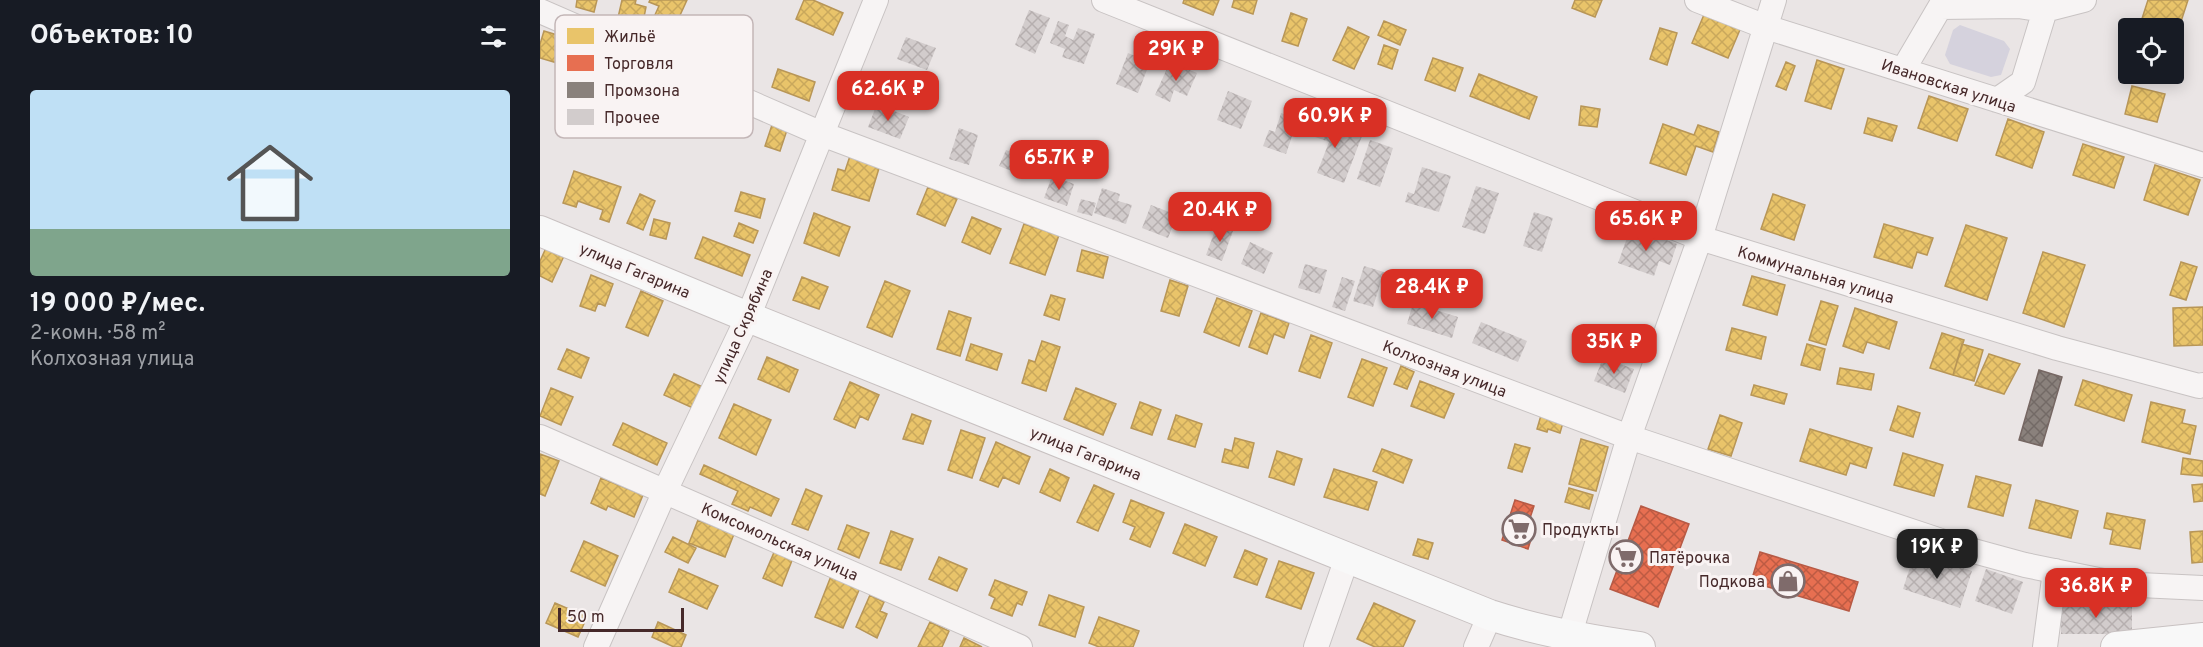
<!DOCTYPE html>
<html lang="ru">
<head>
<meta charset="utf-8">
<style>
	:root { --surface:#171b24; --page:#242831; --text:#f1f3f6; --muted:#9ea1a6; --accent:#d93025 }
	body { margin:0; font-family:Overpass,sans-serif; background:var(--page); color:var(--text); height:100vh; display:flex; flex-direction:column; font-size:22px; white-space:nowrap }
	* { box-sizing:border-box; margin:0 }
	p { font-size:20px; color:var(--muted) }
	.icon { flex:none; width:33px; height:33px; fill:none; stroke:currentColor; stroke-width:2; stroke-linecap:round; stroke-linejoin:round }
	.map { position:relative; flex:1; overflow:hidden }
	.details { display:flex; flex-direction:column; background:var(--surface); width:540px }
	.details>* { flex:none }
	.tools { position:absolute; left:1578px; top:18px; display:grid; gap:12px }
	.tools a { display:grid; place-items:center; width:66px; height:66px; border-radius:6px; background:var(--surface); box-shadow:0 3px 15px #0003; font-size:30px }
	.scale { position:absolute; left:18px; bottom:15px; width:126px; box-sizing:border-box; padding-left:6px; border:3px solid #46292a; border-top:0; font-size:16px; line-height:21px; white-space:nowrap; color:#46292a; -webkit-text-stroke:4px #f9f3f3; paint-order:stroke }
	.price { position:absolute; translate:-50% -51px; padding:0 14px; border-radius:12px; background:var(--accent); color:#fff; font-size:20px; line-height:39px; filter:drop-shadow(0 2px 3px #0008) }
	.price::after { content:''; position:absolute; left:50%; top:36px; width:18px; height:14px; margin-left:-9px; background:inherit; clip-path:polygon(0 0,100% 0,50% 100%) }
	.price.current { background:#222; color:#fff }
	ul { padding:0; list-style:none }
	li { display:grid; align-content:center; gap:12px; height:318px; padding:0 30px }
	li span { display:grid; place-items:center; height:186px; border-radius:6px; color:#555 }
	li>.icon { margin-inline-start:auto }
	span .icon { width:108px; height:108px; fill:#fffc; stroke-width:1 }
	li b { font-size:26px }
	h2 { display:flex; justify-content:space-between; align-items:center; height:72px; padding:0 30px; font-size:26px }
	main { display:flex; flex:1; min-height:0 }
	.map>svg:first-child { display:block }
	.green { fill:#d5d2dd }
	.homes { fill:url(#homes-cross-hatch); stroke:#b89657; stroke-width:1.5 }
	.shops { fill:url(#shops-cross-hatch); stroke:#b75a45; stroke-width:1.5 }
	.industry { fill:url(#industry-cross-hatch); stroke:#766763; stroke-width:1.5 }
	.building { fill:url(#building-cross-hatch) }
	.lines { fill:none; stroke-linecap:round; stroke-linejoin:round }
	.minor-casing { stroke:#c8c3c3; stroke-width:26 }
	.major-casing { stroke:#c8c1c1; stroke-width:32 }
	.minor { stroke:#f7f4f4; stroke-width:24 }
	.major { stroke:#f8f8f8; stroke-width:30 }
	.labels { text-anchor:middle; stroke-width:6; stroke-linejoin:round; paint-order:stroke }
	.street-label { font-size:16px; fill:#46292a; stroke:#f9f3f3 }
	.poi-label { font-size:16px; fill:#46292a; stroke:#f9f3f3; text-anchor:start }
	.key { fill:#f9f3f3; stroke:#c3b6b7; stroke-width:1.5 }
	.key-label { font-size:16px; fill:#46292a }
</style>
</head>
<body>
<main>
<section class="details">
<h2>Объектов: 10<svg class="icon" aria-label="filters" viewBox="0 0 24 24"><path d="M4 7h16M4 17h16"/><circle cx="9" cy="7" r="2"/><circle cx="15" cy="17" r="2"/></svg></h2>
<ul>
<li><span style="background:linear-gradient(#bfe0f5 75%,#7fa58c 0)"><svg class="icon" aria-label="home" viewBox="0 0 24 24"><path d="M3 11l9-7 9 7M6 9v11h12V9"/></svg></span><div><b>19 000 ₽/мес.</b><p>2-комн. · 58 m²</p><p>Колхозная улица</p></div></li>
</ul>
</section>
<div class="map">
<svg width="1663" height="647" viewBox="0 0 1663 647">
	<defs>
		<pattern id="homes-cross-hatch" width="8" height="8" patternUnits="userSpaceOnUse" patternTransform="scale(1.5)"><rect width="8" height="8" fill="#e9c46a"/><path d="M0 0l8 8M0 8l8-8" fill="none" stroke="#c9a85c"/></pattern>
		<pattern id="shops-cross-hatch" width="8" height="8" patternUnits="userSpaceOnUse" patternTransform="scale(1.5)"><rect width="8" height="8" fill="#e76f51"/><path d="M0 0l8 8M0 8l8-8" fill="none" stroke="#bd5b43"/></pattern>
		<pattern id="industry-cross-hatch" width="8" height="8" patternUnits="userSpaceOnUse" patternTransform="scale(1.5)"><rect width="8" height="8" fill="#8a817c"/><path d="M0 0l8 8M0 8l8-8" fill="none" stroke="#736a66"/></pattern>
		<pattern id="building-cross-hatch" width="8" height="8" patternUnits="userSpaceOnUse" patternTransform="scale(1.5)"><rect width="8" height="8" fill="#d2cccc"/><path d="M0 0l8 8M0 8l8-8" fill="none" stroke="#b6afaf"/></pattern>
	</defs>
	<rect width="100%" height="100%" fill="#eae5e5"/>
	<path class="green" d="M1420,25L1464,41L1470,49L1461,75L1451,77L1410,64L1405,55L1413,30Z"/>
	<path class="homes" d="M37,0H57L54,12L36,7Z
		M82,0H96L95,4L106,7L104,17L94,15L91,26L77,22Z
		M110,0H147L130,37L109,28L119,6L109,2Z
		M264,0H273L303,13L293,35L256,19Z
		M644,0H679L673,15L643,3Z
		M694,0H717L713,14L692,7Z
		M1035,0H1062L1055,17L1032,8Z
		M1608,0H1648L1634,43V28H1599Z
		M1166,10L1202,25L1188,58L1152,43Z
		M751,13L767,19L758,46L742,41Z
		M844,21L866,30L860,45L838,35Z
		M808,27L829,37L814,69L793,60Z
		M1120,28L1137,33L1127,65L1110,59Z
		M4,31L31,39L24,65L0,58V44Z
		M844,45L858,50L852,69L838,64Z
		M893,58L923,68L915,91L885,80Z
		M1277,60L1304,69L1291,109L1265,101Z
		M1246,62L1255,66L1246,90L1236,86Z
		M238,69L275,82L269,101L232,87Z
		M939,74L997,97L989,119L930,96Z
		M1592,86L1625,94L1617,122L1585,114Z
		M1389,96L1428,109L1417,141L1378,128Z
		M1041,106L1060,109L1057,127L1039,125Z
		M1328,118L1357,126L1352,141L1324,133Z
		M1468,119L1504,132L1492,168L1456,155Z
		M233,122L248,127L240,151L225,146Z
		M1123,124L1154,135L1158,125L1179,132L1173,152L1156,146L1146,175L1110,163Z
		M1543,144L1584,157L1574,188L1533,175Z
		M310,156L340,165L329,201L292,190L298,169L305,171Z
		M1615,165L1660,180L1648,215L1604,200Z
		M34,171L81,187L69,222L60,219L63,210L38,201L36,207L23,203Z
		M388,187L417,199L405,226L377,214Z
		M201,192L225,199L220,218L195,211Z
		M100,194L115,201L103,230L87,223Z
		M1233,194L1265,205L1254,240L1221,229Z
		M274,213L310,227L299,256L264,243Z
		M432,217L461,229L450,254L422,242Z
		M114,219L130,223L126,239L110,235Z
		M199,223L218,231L213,243L194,236Z
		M484,224L519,235L505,275L470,263Z
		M1344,224L1393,238L1387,255L1377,252L1372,268L1334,257Z
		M1426,225L1467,238L1447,300L1405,286Z
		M163,237L210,255L202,276L155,258Z
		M6,248L24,256L12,282L0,276V261Z
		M542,250L568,257L563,278L537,271Z
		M1503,252L1545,265L1524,327L1483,313Z
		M1641,262L1657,267L1646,300L1630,295Z
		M51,275L73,284L65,306L58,303L55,311L40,306Z
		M1212,276L1245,285L1237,315L1203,305Z
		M262,277L288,287L279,309L253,300Z
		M630,280L648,286L639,316L621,311Z
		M345,281L370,291L352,337L327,327Z
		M101,291L123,301L108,336L86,327Z
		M511,295L525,299L519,320L504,315Z
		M677,298L712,311L699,346L664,332Z
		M1281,301L1298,306L1286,345L1269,340Z
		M1663,307V345L1634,346L1633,308Z
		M1315,308L1357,322L1349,349L1327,342L1323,353L1303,346Z
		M409,311L431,318L420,356L397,349Z
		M721,313L749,323L744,338L734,334L727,354L709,347Z
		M1192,328L1226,337L1221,359L1186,350Z
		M1402,333L1424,340L1413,375L1390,368Z
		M771,335L792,343L780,378L759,371Z
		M502,341L520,347L506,391L482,383L489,360L495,362Z
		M431,344L462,354L457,370L426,360Z
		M1267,344L1285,349L1280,370L1261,365Z
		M1422,344L1443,350L1434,381L1413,375Z
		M27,349L49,358L41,378L18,369Z
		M1449,354L1480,364L1464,394L1435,385Z
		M227,357L258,370L249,392L218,379Z
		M822,359L847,368L833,406L808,397Z
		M861,366L874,372L867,389L854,384Z
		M1300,368L1334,374L1331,390L1297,384Z
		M134,374L163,387L153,408L124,395Z
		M1543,380L1592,395L1584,421L1535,405Z
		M880,381L914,394L904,418L871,406Z
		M310,382L339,395L328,420L320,416L315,428L294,419Z
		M1214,385L1247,394L1244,404L1211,395Z
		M11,388L33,397L21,425L0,416Z
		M536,388L576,404L563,435L524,419Z
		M600,402L621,410L612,435L591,428Z
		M1611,402L1645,410L1642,423L1656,426L1650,454L1602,442Z
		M194,404L231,420L216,455L179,438Z
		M1358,406L1380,413L1373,437L1350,430Z
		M1002,412L1024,419L1020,433L1008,429L1007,432L997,429Z
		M372,414L391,421L383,444L363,439Z
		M636,415L662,424L655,447L628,439Z
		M1180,415L1202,423L1191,456L1168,449Z
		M83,423L127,443L117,465L73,445Z
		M1270,429L1332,448L1326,468L1310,463L1306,475L1260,461Z
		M421,430L445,438L432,478L408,470Z
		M695,438L714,443L708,468L682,462L685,449L692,451Z
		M1041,439L1068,447L1056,491L1029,484Z
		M456,442L490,457L479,484L463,477L458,487L440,480Z
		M975,444L990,448L982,472L968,468Z
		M842,449L872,460L863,483L833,471Z
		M737,451L762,459L754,485L729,477Z
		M1363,453L1403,465L1394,496L1354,485Z
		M0,454L19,461L5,496L0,494Z
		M1643,458L1663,461V476L1641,474Z
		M164,465L239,499L231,516L210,507L208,511L192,504L198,491L160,474Z
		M510,469L529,478L520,501L500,492Z
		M794,469L837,482L828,510L784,497Z
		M1436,476L1471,485L1463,516L1428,507Z
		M61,478L103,495L94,517L68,506L66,510L51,503Z
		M1663,484V501L1654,502L1652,485Z
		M554,485L574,494L558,531L537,522Z
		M1029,488L1053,495L1049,509L1025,502Z
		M266,489L282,496L268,530L252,524Z
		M591,500L624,513L610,547L590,539L595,527L583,522Z
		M1496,500L1538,511L1531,538L1489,528Z
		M1567,513L1605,520L1600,549L1570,544L1573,530L1564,528Z
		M158,520L194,534L185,557L149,543Z
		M645,524L677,537L665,566L633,553Z
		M307,525L329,533L319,558L298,549Z
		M351,531L373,539L361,570L340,563Z
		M1663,531V562L1652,563L1650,532Z
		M133,537L156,548L148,563L125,552Z
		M878,539L893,543L888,559L873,555Z
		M44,541L78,556L65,586L31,571Z
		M235,550L253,558L242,586L223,578Z
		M705,550L727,559L717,585L694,577Z
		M399,557L427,569L417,591L389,579Z
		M739,561L774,573L761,609L726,597Z
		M139,569L178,586L167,609L129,592Z
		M293,571L322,583L303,628L275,617Z
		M455,580L487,592L482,605L477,603L472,616L451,608L455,598L449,595Z
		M330,595L344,602L340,611L347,614L337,638L316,627Z
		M509,595L544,607L535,637L499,625Z
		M15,603L47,617L38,637L6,623Z
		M834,603L875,621L863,647H835L817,639Z
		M559,617L599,631L593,647H559L549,643Z
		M118,622L146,635L141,647H134L112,637Z
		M390,622L409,631L402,647H378Z
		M424,638L442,647H420Z"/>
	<path class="shops" d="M975,500L994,506L988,524L995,526L988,549L962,540Z
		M1101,506L1149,524L1118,607L1070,589Z
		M1220,552L1318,582L1309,611L1211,582Z"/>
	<path class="industry" d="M1499,370L1522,377L1502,446L1479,440Z"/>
	<path class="building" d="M489,10L510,18L495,54L475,45Z
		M518,21L529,25L525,36L533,40L538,28L555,34L544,64L522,57L525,49L510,43Z
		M366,37L396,48L387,70L357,59Z
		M588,53L610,62L598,93L576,84Z
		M630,62L657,73L647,96L634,90L630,102L615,95Z
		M688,91L712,101L701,129L677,120Z
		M337,104L369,117L360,139L328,127Z
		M741,113L758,119L746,154L723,146L729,130L735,132Z
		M773,117L822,136L804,183L777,173L789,142L767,134Z
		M419,128L438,135L429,165L409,159Z
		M830,140L853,148L840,187L817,179Z
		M466,150L487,158L481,175L459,166Z
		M882,167L911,176L899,212L865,202L868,192L874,194Z
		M512,176L534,184L527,206L504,198Z
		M936,186L959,193L945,234L922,227Z
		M562,188L580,194L578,201L592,205L586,224L554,213Z
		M541,199L556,203L552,216L537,212Z
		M611,205L637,215L628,238L602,228Z
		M994,212L1013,218L1002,252L983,246Z
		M677,225L693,231L682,261L666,255Z
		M1091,227L1137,244L1130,265L1119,261L1114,276L1078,263Z
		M710,242L733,253L724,274L701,264Z
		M765,264L787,270L780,294L758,288Z
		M824,266L844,272L833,307L813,301Z
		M802,277L815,281L805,311L792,307Z
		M873,303L918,317L912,338L867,324Z
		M941,322L987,341L978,362L932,343Z
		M1063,358L1094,369L1085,393L1054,381Z
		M1375,552L1432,571L1420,608L1363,589Z
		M1446,569L1483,582L1472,614L1435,601Z
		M1521,605H1592V634H1521Z"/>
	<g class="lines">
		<defs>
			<path id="minor" d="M564,0L1160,238L1517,348L1659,386L1663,385
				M1157,0L1226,27L1663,165
				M0,11L282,134L1089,437L1419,547L1485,565L1578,584L1663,588
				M1363,70L1400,7L1478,6L1505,10L1544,0
				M1457,100L1483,82L1505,10
				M0,437L480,647
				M56,647L125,491L208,317L336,0
				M776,647L807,558
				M936,647L950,615
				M1026,647L1089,437L1160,238L1234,0
				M1505,647L1515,571"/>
			<path id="major" d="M0,231L208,317L950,615C999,631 1048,640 1100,647
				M1576,647L1663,638"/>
		</defs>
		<use href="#minor" class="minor-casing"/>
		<use href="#major" class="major-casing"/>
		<use href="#minor" class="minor"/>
		<use href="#major" class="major"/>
	</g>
	<defs>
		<symbol id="supermarket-ring" viewBox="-11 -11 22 22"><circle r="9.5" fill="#f9f3f3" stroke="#7f6b6b" stroke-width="1.5"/><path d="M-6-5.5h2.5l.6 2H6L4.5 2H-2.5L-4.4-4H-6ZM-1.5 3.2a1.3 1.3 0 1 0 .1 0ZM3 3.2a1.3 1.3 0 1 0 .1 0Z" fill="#7f6b6b"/></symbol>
		<symbol id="shop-ring" viewBox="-11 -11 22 22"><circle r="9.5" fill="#f9f3f3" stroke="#7f6b6b" stroke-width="1.5"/><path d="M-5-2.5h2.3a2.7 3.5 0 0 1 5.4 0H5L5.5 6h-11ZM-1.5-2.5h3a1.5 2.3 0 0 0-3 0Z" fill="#7f6b6b"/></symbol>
	</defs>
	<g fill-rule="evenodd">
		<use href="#supermarket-ring" x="960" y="510" width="38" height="38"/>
		<use href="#supermarket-ring" x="1067" y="538" width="38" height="38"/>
		<use href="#shop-ring" x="1229" y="562" width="38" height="38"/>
	</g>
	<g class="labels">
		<g class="street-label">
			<text transform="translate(1409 85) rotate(18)" y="6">Ивановская улица</text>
			<text transform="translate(95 270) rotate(23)" y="6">улица Гагарина</text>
			<text transform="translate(1276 274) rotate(17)" y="6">Коммунальная улица</text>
			<text transform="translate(202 326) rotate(-66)" y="6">улица Скрябина</text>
			<text transform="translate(905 368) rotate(21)" y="6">Колхозная улица</text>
			<text transform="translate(546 453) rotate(22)" y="6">улица Гагарина</text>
			<text transform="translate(240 541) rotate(24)" y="6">Комсомольская улица</text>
		</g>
		<g class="poi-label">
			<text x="1002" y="535">Продукты</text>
			<text x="1109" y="563">Пятёрочка</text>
			<text x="1225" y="587" text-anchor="end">Подкова</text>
		</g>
	</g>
	<rect x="15" y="15" width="198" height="123" rx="9" class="key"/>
	<rect x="27" y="28" width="27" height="16" fill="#e9c46a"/>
	<rect x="27" y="55" width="27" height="16" fill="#e76f51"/>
	<rect x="27" y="82" width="27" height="16" fill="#8a817c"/>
	<rect x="27" y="109" width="27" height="16" fill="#d2cccc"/>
	<g class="key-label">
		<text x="64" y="42">Жильё</text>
		<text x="64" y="69">Торговля</text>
		<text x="64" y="96">Промзона</text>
		<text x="64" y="123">Прочее</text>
	</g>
</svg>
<div class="tools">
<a><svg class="icon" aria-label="locate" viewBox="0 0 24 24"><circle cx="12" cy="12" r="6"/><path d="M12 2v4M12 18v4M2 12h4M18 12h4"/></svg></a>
</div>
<div class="scale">50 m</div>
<b class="price" style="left:636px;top:82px">29K ₽</b>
<b class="price" style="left:348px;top:122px">62.6K ₽</b>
<b class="price" style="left:795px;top:149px">60.9K ₽</b>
<b class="price" style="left:519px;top:191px">65.7K ₽</b>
<b class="price" style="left:680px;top:243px">20.4K ₽</b>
<b class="price" style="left:1106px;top:252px">65.6K ₽</b>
<b class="price" style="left:892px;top:320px">28.4K ₽</b>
<b class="price" style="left:1074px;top:375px">35K ₽</b>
<b class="price current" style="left:1397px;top:580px">19K ₽</b>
<b class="price" style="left:1556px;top:619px">36.8K ₽</b>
</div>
</main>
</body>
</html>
